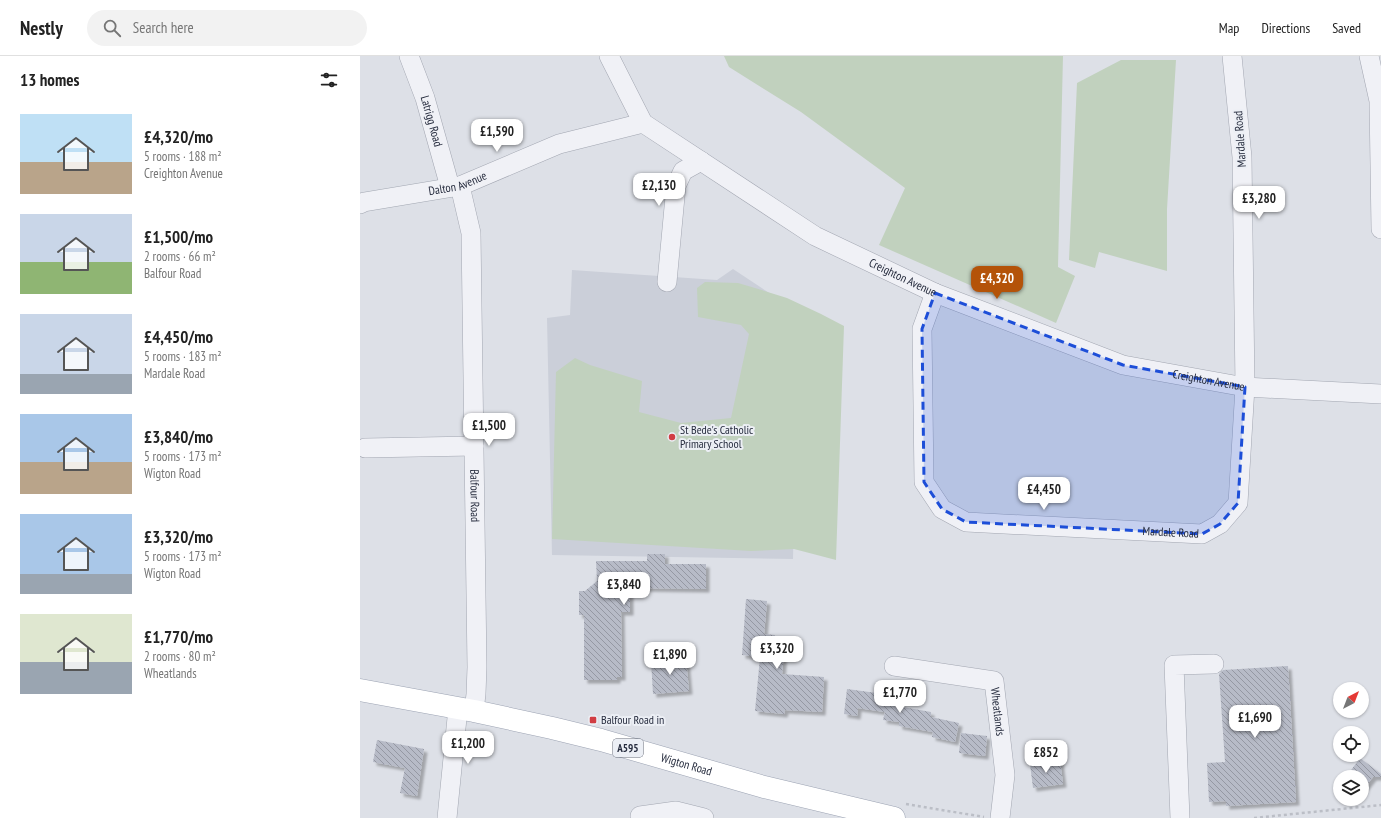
<!DOCTYPE html>
<html lang="en">
<head>
<meta charset="utf-8">
<style>
	:root { --surface:#fff; --page:#f2f2f2; --text:#222; --muted:#767676; --line:#e0e0e0; --accent:#b45309 }
	body { margin:0; font-family:"PT Sans Narrow",sans-serif; background:var(--page); color:var(--text); height:100vh; display:flex; flex-direction:column; font-size:15px; white-space:nowrap }
	* { box-sizing:border-box; margin:0 }
	p { font-size:13px; color:var(--muted) }
	.icon { flex:none; width:22px; height:22px; fill:none; stroke:currentColor; stroke-width:2; stroke-linecap:round; stroke-linejoin:round }
	.map { position:relative; flex:1; overflow:hidden }
	.details { display:flex; flex-direction:column; background:var(--surface); width:360px }
	.details>* { flex:none }
	.needle { width:26px; rotate:42deg }
	.fabs { position:absolute; left:973px; top:626px; display:grid; gap:8px }
	.fabs a { display:grid; place-items:center; width:36px; height:36px; border-radius:50%; background:var(--surface); box-shadow:0 1px 3px #0004; font-size:20px }
	.price { position:absolute; translate:-50% -34px; padding:0 9px; border-radius:8px; background:#fff; color:#222; font-size:13px; line-height:26px; filter:drop-shadow(0 1px 2px #0008) }
	.price::after { content:''; position:absolute; left:50%; top:24px; width:12px; height:9px; margin-left:-6px; background:inherit; clip-path:polygon(0 0,100% 0,50% 100%) }
	.price.selected { background:var(--accent); color:#fff }
	ul { padding:0; list-style:none }
	li { display:flex; align-items:center; gap:12px; height:100px; padding:0 20px }
	li span { display:grid; place-items:center; flex:none; width:112px; height:80px; border-radius:0px; color:#555 }
	li>.icon { margin-inline-start:auto }
	span .icon { width:48px; height:48px; fill:#fffc; stroke-width:1 }
	li b { font-size:17px }
	h2 { display:flex; justify-content:space-between; align-items:center; height:48px; padding:0 20px; font-size:17px }
	header { display:flex; align-items:center; gap:24px; box-sizing:border-box; height:56px; padding:0 20px; background:var(--surface); border-bottom:1px solid var(--line) }
	header strong { font-size:19px }
	nav { display:flex; gap:22px; margin-inline-start:auto; font-size:14px }
	.search { width:280px; height:36px; background:var(--page); display:flex; align-items:center; gap:10px; box-sizing:border-box; padding:0 14px; border-radius:22px; color:var(--muted); font-size:15px }
	main { display:flex; flex:1; min-height:0 }
	.map>svg:first-child { display:block }
	.built { fill:#cbcfd9 }
	.green { fill:#c1d1be }
	.building { fill:url(#building-back-hatch); filter:url(#shadow) }
	.lines { fill:none; stroke-linecap:round; stroke-linejoin:round }
	.minor-casing { stroke:#a2a6b1; stroke-width:20 }
	.major-casing { stroke:#9ca3b3; stroke-width:23 }
	.path { stroke:#bbbec6; stroke-width:2.5; stroke-dasharray:3 3; stroke-linecap:butt }
	.minor { stroke:#f0f1f6; stroke-width:19 }
	.major { stroke:#fff; stroke-width:22 }
	.marked { fill:#1d4ed8; fill-opacity:0.2; stroke:#1d4ed8; stroke-width:3; stroke-dasharray:8 5; stroke-linejoin:round }
	.poi-dot { fill:#d13d43; stroke:#eceff5; stroke-width:1.5 }
	.labels { text-anchor:middle; stroke-width:4; stroke-linejoin:round; paint-order:stroke }
	.shield { fill:#eceff5; stroke:#616675; stroke-width:1 }
	.shield-label { font-size:11px; font-weight:bold; fill:#262c3e }
	.street-label { font-size:12px; fill:#262c3e; stroke:#eceff5 }
	.poi-label { font-size:12px; fill:#262c3e; stroke:#eceff5; text-anchor:start }
</style>
</head>
<body>
<header>
<strong>Nestly</strong>
<div class="search"><svg class="icon" aria-label="search" viewBox="0 0 24 24"><circle cx="10" cy="10" r="6"/><path d="M15 15l6 6"/></svg>Search here</div>
<nav><a>Map</a><a>Directions</a><a>Saved</a></nav>
</header>
<main>
<section class="details">
<h2>13 homes<svg class="icon" aria-label="filters" viewBox="0 0 24 24"><path d="M4 7h16M4 17h16"/><circle cx="9" cy="7" r="2"/><circle cx="15" cy="17" r="2"/></svg></h2>
<ul>
<li><span style="background:linear-gradient(#bfe0f5 60%,#b9a48a 0)"><svg class="icon" aria-label="home" viewBox="0 0 24 24"><path d="M3 11l9-7 9 7M6 9v11h12V9"/></svg></span><div><b>£4,320/mo</b><p>5 rooms · 188 m²</p><p>Creighton Avenue</p></div></li>
<li><span style="background:linear-gradient(#c9d6e8 60%,#8fb573 0)"><svg class="icon" aria-label="home" viewBox="0 0 24 24"><path d="M3 11l9-7 9 7M6 9v11h12V9"/></svg></span><div><b>£1,500/mo</b><p>2 rooms · 66 m²</p><p>Balfour Road</p></div></li>
<li><span style="background:linear-gradient(#c9d6e8 75%,#9aa5b1 0)"><svg class="icon" aria-label="home" viewBox="0 0 24 24"><path d="M3 11l9-7 9 7M6 9v11h12V9"/></svg></span><div><b>£4,450/mo</b><p>5 rooms · 183 m²</p><p>Mardale Road</p></div></li>
<li><span style="background:linear-gradient(#a9c7e8 60%,#b9a48a 0)"><svg class="icon" aria-label="home" viewBox="0 0 24 24"><path d="M3 11l9-7 9 7M6 9v11h12V9"/></svg></span><div><b>£3,840/mo</b><p>5 rooms · 173 m²</p><p>Wigton Road</p></div></li>
<li><span style="background:linear-gradient(#a9c7e8 75%,#9aa5b1 0)"><svg class="icon" aria-label="home" viewBox="0 0 24 24"><path d="M3 11l9-7 9 7M6 9v11h12V9"/></svg></span><div><b>£3,320/mo</b><p>5 rooms · 173 m²</p><p>Wigton Road</p></div></li>
<li><span style="background:linear-gradient(#dfe7d0 60%,#9aa5b1 0)"><svg class="icon" aria-label="home" viewBox="0 0 24 24"><path d="M3 11l9-7 9 7M6 9v11h12V9"/></svg></span><div><b>£1,770/mo</b><p>2 rooms · 80 m²</p><p>Wheatlands</p></div></li>
</ul>
</section>
<div class="map">
<svg width="1021" height="762" viewBox="0 0 1021 762">
	<defs>
		<pattern id="building-back-hatch" width="6" height="6" patternUnits="userSpaceOnUse"><rect width="6" height="6" fill="#b7bbc7"/><path d="M-1 5l2 2M0 0l6 6M5-1l2 2" fill="none" stroke="#9598a3"/></pattern>
		<filter id="shadow"><feDropShadow dx="3.5" dy="3.5" stdDeviation="1" flood-color="#0004"/></filter>
	</defs>
	<rect width="100%" height="100%" fill="#dde0e7"/>
	<path class="built" d="M373,213L438,256L433,503L192,499L187,262L210,259L212,214L357,224Z"/>
	<path class="green" d="M364,0H703L698,211L715,220L696,267L519,189L545,132L441,56L369,11Z
		M761,4H816L807,153V215L739,196L735,212L709,204L717,27Z
		M345,226L378,227L395,232L427,242L461,258L484,270L476,504L434,493L391,495L192,483L196,316L215,302L230,309L282,325L279,356L321,367L371,362L389,278L381,269L338,261L337,232Z"/>
	<path class="building" d="M287,498H305V508H346V533L270,532V556H261L262,621H257V624H224V559H219V535H225L237,525L236,505H287Z
		M386,543L407,545L404,578L415,579L413,596L424,597L422,618L464,621L462,656L425,654L424,658L395,655L400,601L382,599Z
		M326,603L329,635L293,638L291,605Z
		M928,610L936,746L866,750V745L849,746L847,707L865,706L859,618L863,614Z
		M487,633L539,640L537,650L571,656V661L599,667L595,686L572,681L573,676L539,670V666L523,664L525,656L498,652L497,660L484,658Z
		M601,677L627,680L625,700L599,697Z
		M17,684L64,693L57,740L40,737L45,712L13,706Z
		M1000,702L1021,718V721H1013L1002,735V721H986Z
		M700,704L703,728L673,732L670,708Z"/>
	<g class="lines">
		<defs>
			<g id="minor">
				<path id="s1" d="M49,0L65,42L90,131"/>
				<path id="s2" d="M249,0L283,67L455,180L575,237L763,309L885,331L1021,338"/>
				<path d="M1009,0L1019,45L1021,173"/>
				<path id="s3" d="M100,130L111,177L117,611L116,638L114,655"/>
				<path id="s4" d="M0,148L4,146L100,130L199,88L283,67"/>
				<path d="M307,226L316,130L323,115L341,105"/>
				<path id="s5" d="M575,237L562,273L564,426L582,453L606,466L842,478L860,468L878,447L885,331L882,101L872,0"/>
				<path d="M5,392L114,390"/>
				<path id="s6" d="M534,610L634,625L645,719L640,762"/>
				<path d="M280,760L316,755L344,762"/>
				<path d="M87,762L98,652"/>
				<path d="M820,762L814,609L854,608"/>
			</g>
			<g id="major">
				<path id="s7" d="M0,634L114,655L192,672L241,684L404,731L534,762"/>
			</g>
		</defs>
		<use href="#minor" class="minor-casing"/>
		<use href="#major" class="major-casing"/>
		<path class="path" d="M546,748L624,761
			M894,762L1021,749"/>
		<use href="#minor" class="minor"/>
		<use href="#major" class="major"/>
	</g>
	<path class="marked" d="M575,237L763,309L885,331L878,447L860,468L842,478L606,466L582,453L564,426L562,273Z"/>
	<g class="poi-dot">
		<circle cx="312" cy="381" r="4"/>
		<rect x="229" y="660" width="8" height="8" rx="2"/>
	</g>
	<g class="labels">
		<rect class="shield" x="253" y="683" width="30" height="18" rx="3"/>
		<g class="shield-label">
			<text x="268" y="696">A595</text>
		</g>
		<g class="street-label">
			<text dy="4" stroke="none"><textPath href="#s1" startOffset="69">Latrigg Road</textPath></text>
			<text transform="translate(880 83) rotate(-94)" y="4">Mardale Road</text>
			<text dy="4" stroke="none"><textPath href="#s4" startOffset="100">Dalton Avenue</textPath></text>
			<text dy="4" stroke="none"><textPath href="#s2" startOffset="378">Creighton Avenue</textPath></text>
			<text dy="4" stroke="none"><textPath href="#s2" startOffset="702">Creighton Avenue</textPath></text>
			<text dy="4" stroke="none"><textPath href="#s3" startOffset="311">Balfour Road</textPath></text>
			<text dy="4" stroke="none"><textPath href="#s5" startOffset="456">Mardale Road</textPath></text>
			<text dy="4" stroke="none"><textPath href="#s6" startOffset="132">Wheatlands</textPath></text>
			<text dy="4" stroke="none"><textPath href="#s7" startOffset="335">Wigton Road</textPath></text>
		</g>
		<g class="poi-label">
			<text x="320" y="378">St Bede's Catholic<tspan x="320" dy="14">Primary School</tspan></text>
			<text x="241" y="668">Balfour Road in</text>
		</g>
	</g>
</svg>
<div class="fabs">
<a><svg class="needle" viewBox="-14 -14 28 28"><path d="M0-13l5 13h-10z" fill="#e53935"/><path d="M0 13l5-13h-10z" fill="#767676"/></svg></a>
<a><svg class="icon" aria-label="locate" viewBox="0 0 24 24"><circle cx="12" cy="12" r="6"/><path d="M12 2v4M12 18v4M2 12h4M18 12h4"/></svg></a>
<a><svg class="icon" aria-label="layers" viewBox="0 0 24 24"><path d="M12 4l9 5-9 5-9-5zM3 14l9 5 9-5"/></svg></a>
</div>
<b class="price" style="left:137px;top:97px">£1,590</b>
<b class="price" style="left:299px;top:151px">£2,130</b>
<b class="price" style="left:899px;top:164px">£3,280</b>
<b class="price selected" style="left:637px;top:244px">£4,320</b>
<b class="price" style="left:129px;top:391px">£1,500</b>
<b class="price" style="left:684px;top:455px">£4,450</b>
<b class="price" style="left:264px;top:550px">£3,840</b>
<b class="price" style="left:417px;top:614px">£3,320</b>
<b class="price" style="left:310px;top:620px">£1,890</b>
<b class="price" style="left:540px;top:658px">£1,770</b>
<b class="price" style="left:895px;top:683px">£1,690</b>
<b class="price" style="left:108px;top:709px">£1,200</b>
<b class="price" style="left:686px;top:718px">£852</b>
</div>
</main>
</body>
</html>
